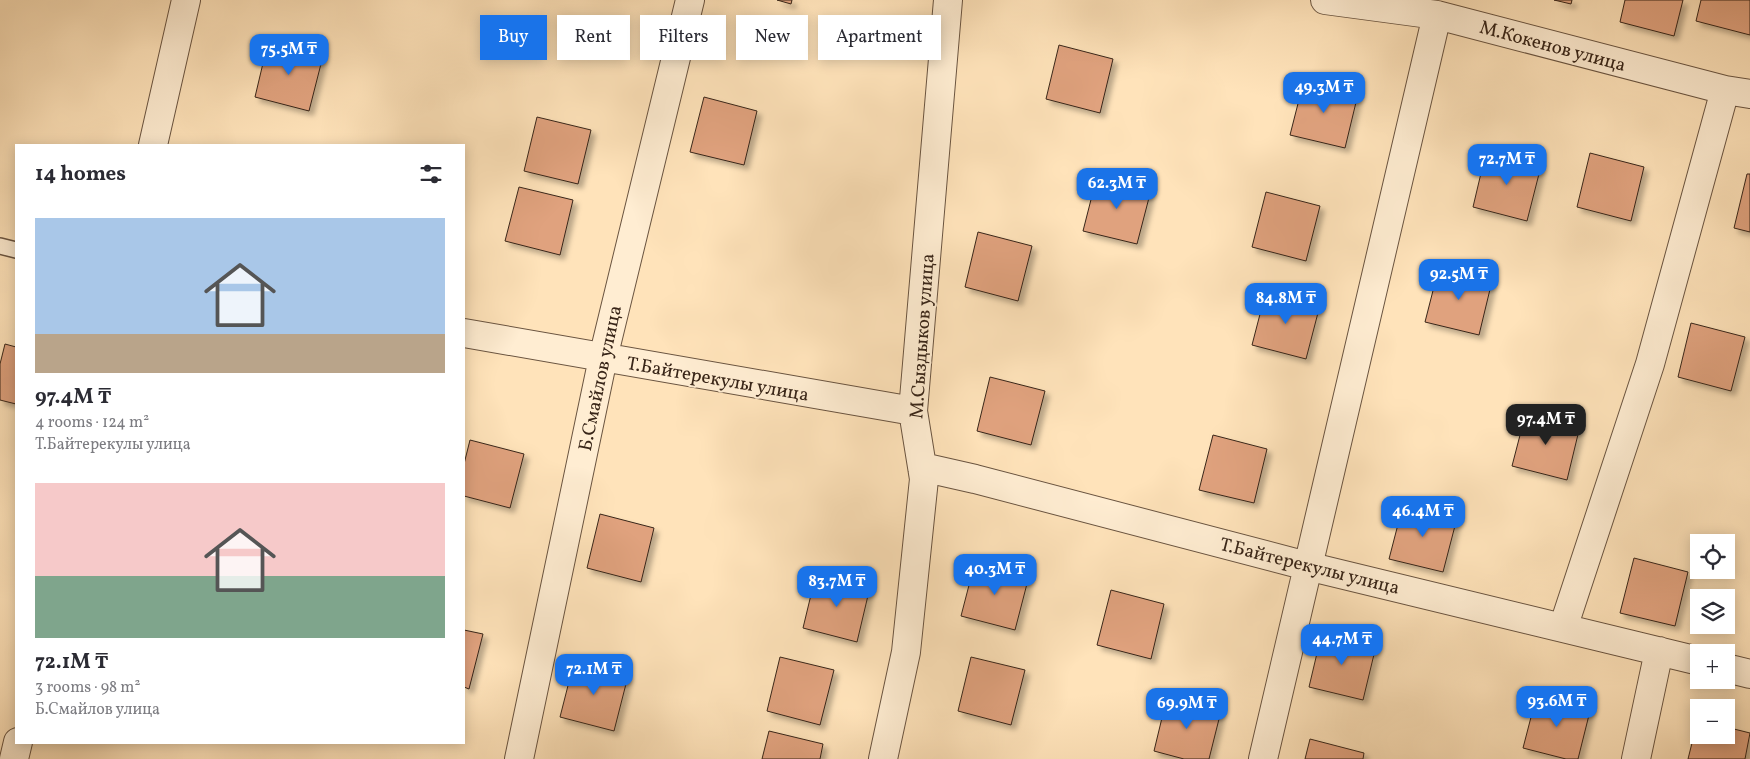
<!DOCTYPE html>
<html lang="en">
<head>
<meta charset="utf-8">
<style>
	:root { --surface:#fff; --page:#f7f7f7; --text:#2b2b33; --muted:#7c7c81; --accent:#1a73e8 }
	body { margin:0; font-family:Vollkorn,serif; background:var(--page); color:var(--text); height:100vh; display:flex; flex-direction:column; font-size:19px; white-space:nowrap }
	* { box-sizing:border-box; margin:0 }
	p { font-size:16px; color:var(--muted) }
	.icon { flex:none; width:28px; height:28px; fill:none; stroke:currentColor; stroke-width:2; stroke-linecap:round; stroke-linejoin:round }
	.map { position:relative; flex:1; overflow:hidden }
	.details { position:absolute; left:15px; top:144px; width:450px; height:600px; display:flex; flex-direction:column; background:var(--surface); border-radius:0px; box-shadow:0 2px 12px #0003 }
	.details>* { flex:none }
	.guide { position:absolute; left:480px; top:15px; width:475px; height:45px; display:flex; gap:10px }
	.buttons { position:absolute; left:1690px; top:534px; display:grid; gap:10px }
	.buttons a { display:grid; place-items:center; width:45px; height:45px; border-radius:0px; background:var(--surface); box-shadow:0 2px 12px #0003; font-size:25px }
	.price { position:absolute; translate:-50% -42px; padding:0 11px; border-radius:10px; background:var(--accent); color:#fff; font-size:16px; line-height:32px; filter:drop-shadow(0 1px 2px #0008) }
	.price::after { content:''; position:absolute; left:50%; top:30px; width:15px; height:11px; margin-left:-8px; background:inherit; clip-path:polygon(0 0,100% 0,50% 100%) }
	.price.active { background:#222; color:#fff }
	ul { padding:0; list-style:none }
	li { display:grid; align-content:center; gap:10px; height:265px; padding:0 20px }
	li span { display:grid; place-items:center; height:155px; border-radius:0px; color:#555 }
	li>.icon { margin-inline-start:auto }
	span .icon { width:90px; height:90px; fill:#fffc; stroke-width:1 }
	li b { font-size:21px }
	h2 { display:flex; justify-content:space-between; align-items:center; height:60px; padding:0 20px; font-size:21px }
	.pill { padding:0 18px; border-radius:0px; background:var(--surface); box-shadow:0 2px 12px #0003; font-size:18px; line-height:45px }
	.pill.active { background:var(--accent); color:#fff }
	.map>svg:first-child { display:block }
	.building { fill:#e0a27e; stroke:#382518; filter:url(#shadow) }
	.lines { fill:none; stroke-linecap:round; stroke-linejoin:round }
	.lane-casing { stroke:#6a5440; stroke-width:18 }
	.street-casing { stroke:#6a5440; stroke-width:30 }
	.lane { stroke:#ffedd2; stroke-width:15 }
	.street { stroke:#ffedd2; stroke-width:28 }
	.labels { text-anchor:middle; stroke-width:4; stroke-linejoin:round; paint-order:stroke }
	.street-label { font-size:19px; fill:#382518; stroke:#ffedd2 }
</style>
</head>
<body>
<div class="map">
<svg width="1750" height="759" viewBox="0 0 1750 759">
	<defs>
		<filter id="shadow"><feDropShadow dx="4.5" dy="4.5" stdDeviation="2.5" flood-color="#0004"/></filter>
	</defs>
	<rect width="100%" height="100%" fill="#ffe3ba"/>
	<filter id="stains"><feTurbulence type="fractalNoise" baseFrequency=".004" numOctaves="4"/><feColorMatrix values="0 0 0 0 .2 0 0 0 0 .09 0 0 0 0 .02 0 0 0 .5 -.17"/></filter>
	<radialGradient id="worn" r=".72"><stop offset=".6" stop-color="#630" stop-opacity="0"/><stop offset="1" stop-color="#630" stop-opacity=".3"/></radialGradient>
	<path class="building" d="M777,0H792L791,4Z
		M1554,0H1572L1571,4Z
		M1625,0H1683L1674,36L1620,22Z
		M1701,0H1750V35L1696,21Z
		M268,42L323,56L309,111L255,97Z
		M1059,45L1113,59L1100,113L1046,99Z
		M1304,80L1358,94L1345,148L1290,135Z
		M704,97L757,111L744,165L690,152Z
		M537,117L591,130L578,184L524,171Z
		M1486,152L1541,166L1527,221L1473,207Z
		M1590,153L1644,167L1631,221L1577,207Z
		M1747,174H1750V232L1734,228Z
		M1097,176L1151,190L1137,244L1083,231Z
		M519,187L573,200L560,255L505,241Z
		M1266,192L1320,206L1306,261L1252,247Z
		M978,232L1032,246L1018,301L965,287Z
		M1439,267L1492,281L1479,335L1425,322Z
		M1266,291L1320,305L1306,359L1252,345Z
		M1691,323L1745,337L1731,391L1678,377Z
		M5,344L16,347V404L0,400V364Z
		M990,377L1045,391L1031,445L977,431Z
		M1526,412L1580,426L1567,480L1512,466Z
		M1213,435L1267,449L1254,503L1199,490Z
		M470,440L524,454L510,508L464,496V464Z
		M1403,505L1457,518L1443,572L1389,559Z
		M600,514L654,528L641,582L587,568Z
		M1634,558L1688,572L1675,626L1620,613Z
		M975,562L1029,576L1015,630L961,616Z
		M816,574L870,587L857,642L803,628Z
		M1111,590L1164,604L1151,659L1097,645Z
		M464,630L483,634L469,689L464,687Z
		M1322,632L1376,646L1363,700L1309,687Z
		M780,657L834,670L820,725L767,711Z
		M971,657L1025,670L1011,725L958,711Z
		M574,662L628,676L614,731L560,717Z
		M1537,694L1591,707L1578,759H1566L1523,748Z
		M1167,697L1221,711L1209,759H1184L1154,751Z
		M1698,719L1699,735H1726V727L1750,733L1745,759H1688Z
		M769,731L823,744L820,759H762Z
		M1310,739L1364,753L1363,759H1305Z"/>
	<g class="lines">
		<defs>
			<path id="lane" d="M0,246L16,250"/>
			<path id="street" d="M1325,0L1437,15L1725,90L1750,94
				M153,145L186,0
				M464,333L913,411
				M922,467L975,479L1307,566L1699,661
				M1563,628L1650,364L1725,90
				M1726,668L1750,674
				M14,759L18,742
				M519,759L603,358L690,0
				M883,759L906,652L924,479L913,411L948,0
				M1263,759L1437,15
				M1636,759L1659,651"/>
		</defs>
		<use href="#lane" class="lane-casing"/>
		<use href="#street" class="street-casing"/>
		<use href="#lane" class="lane"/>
		<use href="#street" class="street"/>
	</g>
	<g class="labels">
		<g class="street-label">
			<text transform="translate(1553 45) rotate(15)" y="7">М.Кокенов улица</text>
			<text transform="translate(921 336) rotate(-86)" y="7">М.Сыздыков улица</text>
			<text transform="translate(599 378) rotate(-78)" y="7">Б.Смайлов улица</text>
			<text transform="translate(718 378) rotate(10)" y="7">Т.Байтерекулы улица</text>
			<text transform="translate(1310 565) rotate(14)" y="7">Т.Байтерекулы улица</text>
		</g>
	</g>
	<rect width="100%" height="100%" filter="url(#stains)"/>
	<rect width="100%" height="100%" fill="url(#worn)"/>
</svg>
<div class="buttons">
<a><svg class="icon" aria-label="locate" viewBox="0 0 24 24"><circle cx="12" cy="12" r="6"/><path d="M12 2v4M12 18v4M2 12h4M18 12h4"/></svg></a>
<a><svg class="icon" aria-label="layers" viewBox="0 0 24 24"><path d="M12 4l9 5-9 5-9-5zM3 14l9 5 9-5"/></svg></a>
<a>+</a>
<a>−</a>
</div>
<b class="price" style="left:289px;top:76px">75.5M ₸</b>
<b class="price" style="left:1324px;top:114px">49.3M ₸</b>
<b class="price" style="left:1507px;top:186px">72.7M ₸</b>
<b class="price" style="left:1117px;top:210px">62.3M ₸</b>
<b class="price" style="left:1459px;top:301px">92.5M ₸</b>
<b class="price" style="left:1286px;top:325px">84.8M ₸</b>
<b class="price active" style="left:1546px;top:446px">97.4M ₸</b>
<b class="price" style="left:1423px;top:538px">46.4M ₸</b>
<b class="price" style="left:995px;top:596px">40.3M ₸</b>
<b class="price" style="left:837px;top:608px">83.7M ₸</b>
<b class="price" style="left:1342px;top:666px">44.7M ₸</b>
<b class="price" style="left:594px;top:696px">72.1M ₸</b>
<b class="price" style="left:1557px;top:728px">93.6M ₸</b>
<b class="price" style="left:1187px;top:730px">69.9M ₸</b>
<div class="guide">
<a class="pill active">Buy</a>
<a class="pill">Rent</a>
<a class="pill">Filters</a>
<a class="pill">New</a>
<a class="pill">Apartment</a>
</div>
<section class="details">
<h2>14 homes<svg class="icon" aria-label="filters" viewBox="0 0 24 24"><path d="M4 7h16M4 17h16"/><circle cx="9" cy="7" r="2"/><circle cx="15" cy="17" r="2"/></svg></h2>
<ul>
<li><span style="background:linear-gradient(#a9c7e8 75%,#b9a48a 0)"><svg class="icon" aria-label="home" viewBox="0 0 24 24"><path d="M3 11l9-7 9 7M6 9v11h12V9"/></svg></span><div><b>97.4M ₸</b><p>4 rooms · 124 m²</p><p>Т.Байтерекулы улица</p></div></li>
<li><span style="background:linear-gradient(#f6c9c9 60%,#7fa58c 0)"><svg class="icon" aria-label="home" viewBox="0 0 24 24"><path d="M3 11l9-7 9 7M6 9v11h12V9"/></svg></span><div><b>72.1M ₸</b><p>3 rooms · 98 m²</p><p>Б.Смайлов улица</p></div></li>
</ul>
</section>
</div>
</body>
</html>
